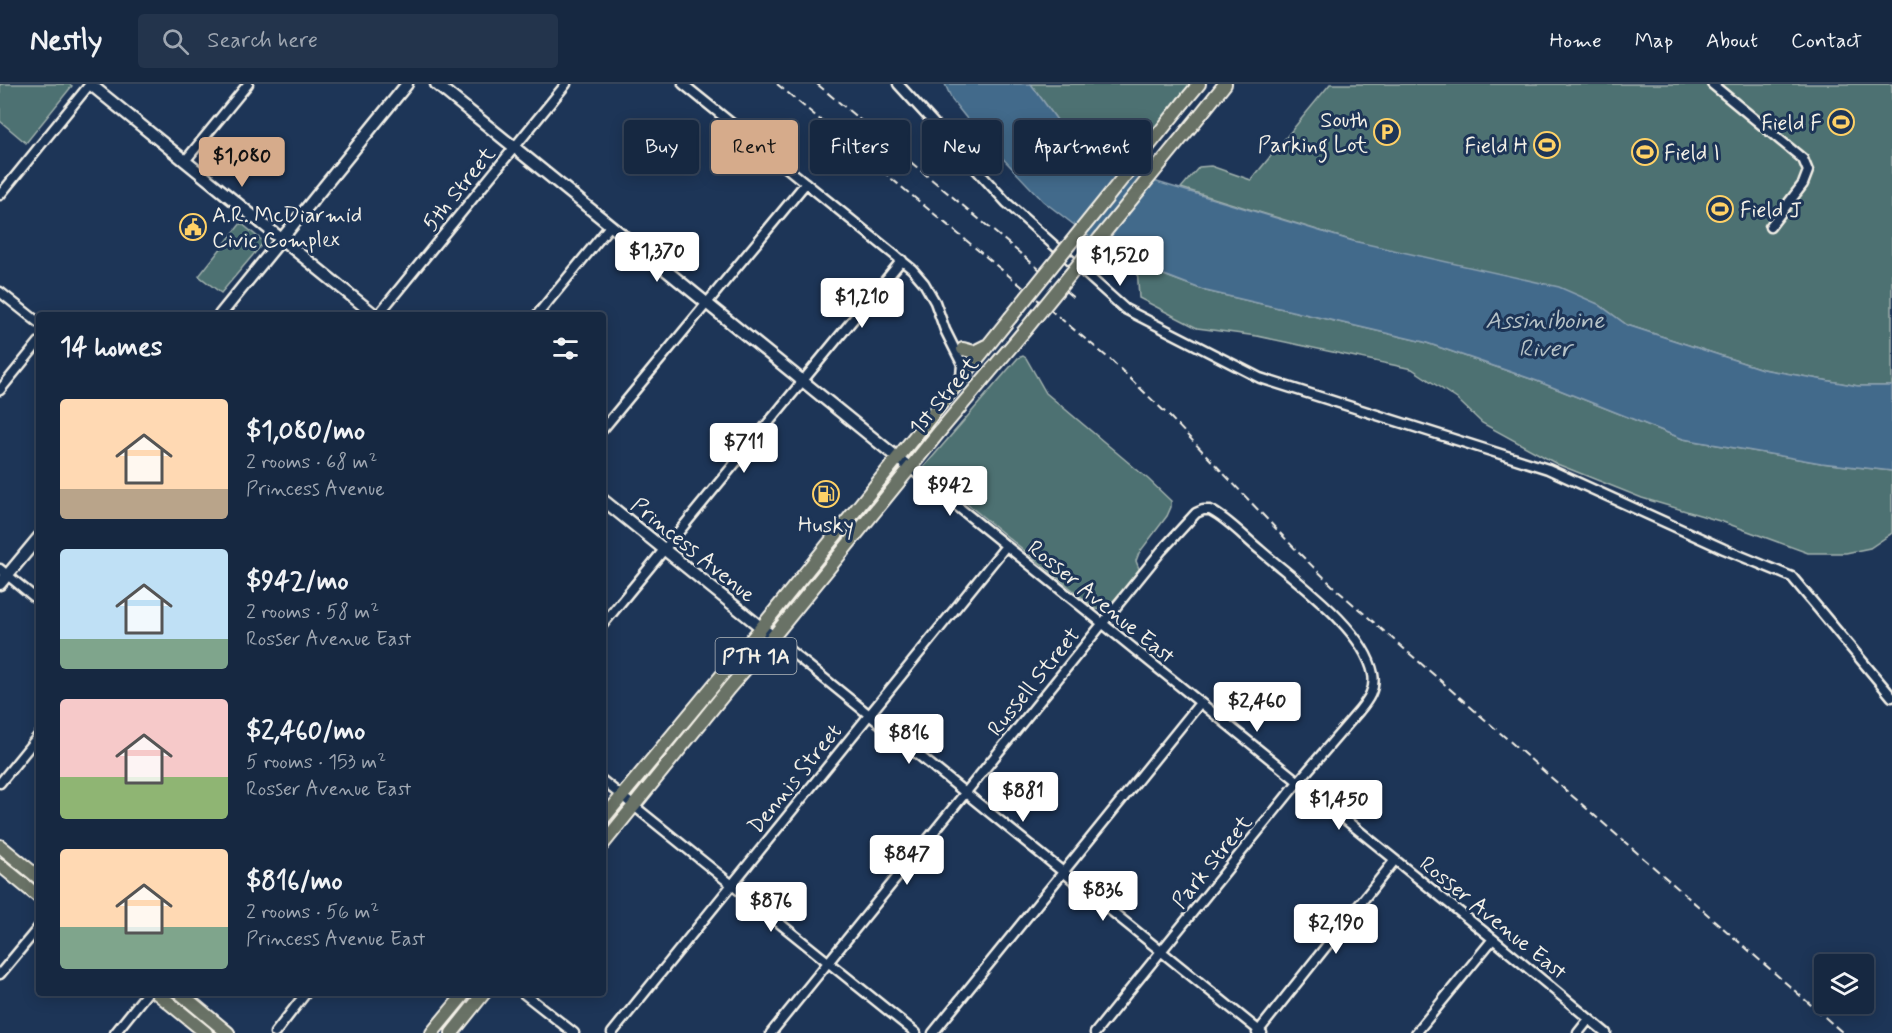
<!DOCTYPE html>
<html lang="en">
<head>
<meta charset="utf-8">
<style>
	:root { --surface:#162841; --page:#23344c; --text:#f1f3f6; --muted:#9ea6b1; --line:#35445a; --accent:#d6ab8b }
	body { margin:0; font-family:Mynerve,sans-serif; background:var(--page); color:var(--text); height:100vh; display:flex; flex-direction:column; font-size:22px; white-space:nowrap }
	* { box-sizing:border-box; margin:0 }
	p { font-size:20px; color:var(--muted) }
	.icon { flex:none; width:33px; height:33px; fill:none; stroke:currentColor; stroke-width:2; stroke-linecap:round; stroke-linejoin:round }
	.map { position:relative; flex:1; overflow:hidden }
	.drawer { position:absolute; left:36px; top:228px; width:570px; height:684px; display:flex; flex-direction:column; background:var(--surface); border-radius:6px; box-shadow:0 3px 15px #0003,0 0 0 2px var(--line) }
	.drawer>* { flex:none }
	.hud { position:absolute; left:624px; top:36px; width:570px; height:54px; display:flex; gap:12px }
	.fabs { position:absolute; left:1814px; top:870px; display:grid; gap:12px }
	.fabs a { display:grid; place-items:center; width:60px; height:60px; border-radius:6px; background:var(--surface); box-shadow:0 3px 15px #0003,0 0 0 2px var(--line); font-size:30px }
	.price { position:absolute; translate:-50% -51px; padding:0 14px; border-radius:6px; background:#fff; color:#222; font-size:20px; line-height:39px; filter:drop-shadow(0 2px 3px #0008) }
	.price::after { content:''; position:absolute; left:50%; top:36px; width:18px; height:14px; margin-left:-9px; background:inherit; clip-path:polygon(0 0,100% 0,50% 100%) }
	.price.selected { background:var(--accent); color:#111 }
	ul { padding:0; list-style:none }
	li { display:flex; align-items:center; gap:18px; height:150px; padding:0 24px }
	li span { display:grid; place-items:center; flex:none; width:168px; height:120px; border-radius:6px; color:#555 }
	li>.icon { margin-inline-start:auto }
	span .icon { width:72px; height:72px; fill:#fffc; stroke-width:1 }
	li b { font-size:26px }
	h2 { display:flex; justify-content:space-between; align-items:center; height:72px; padding:0 24px; font-size:26px }
	.chip { padding:0 21px; border-radius:6px; background:var(--surface); box-shadow:0 3px 15px #0003,0 0 0 2px var(--line); font-size:21px; line-height:54px }
	.chip.selected { background:var(--accent); color:#111 }
	header { display:flex; align-items:center; gap:36px; box-sizing:border-box; height:84px; padding:0 30px; background:var(--surface); border-bottom:2px solid var(--line) }
	header strong { font-size:28px }
	nav { display:flex; gap:33px; margin-inline-start:auto; font-size:21px }
	.search { width:420px; height:54px; background:var(--page); display:flex; align-items:center; gap:15px; box-sizing:border-box; padding:0 21px; border-radius:6px; color:var(--muted); font-size:22px }
	.map>svg:first-child { display:block }
	.green { fill:#4e7172; stroke:#a1b1ad; stroke-width:1.5 }
	.water { fill:#436a8b; stroke:#8aa0b0; stroke-width:1.5 }
	.lines { fill:none; stroke-linecap:round; stroke-linejoin:round }
	.minor-casing { stroke:#f4f1e8; stroke-width:13 }
	.tertiary-casing { stroke:#f4f1e8; stroke-width:15 }
	.primary-casing { stroke:#f4f1e8; stroke-width:16 }
	.minor { stroke:#1d3557; stroke-width:8 }
	.tertiary { stroke:#1d3557; stroke-width:10 }
	.primary { stroke:#697266; stroke-width:12 }
	.rail { stroke:#f4f1e8; stroke-width:2; stroke-dasharray:9 4.5; stroke-linecap:butt }
	.primary-bridge-casing { stroke:#f4f1e8; stroke-width:16; stroke-linecap:butt }
	.primary-bridge { stroke:#697266; stroke-width:12 }
	.labels { text-anchor:middle; stroke-width:6; stroke-linejoin:round; paint-order:stroke }
	.shield { fill:#1d3557; stroke:#b4b9bc; stroke-width:1.5 }
	.shield-label { font-size:21px; font-weight:bold; fill:#f4f1e8 }
	.poi-label { font-size:22px; fill:#f4f1e8; stroke:#1d3557; text-anchor:end }
	.street-label { font-size:22px; fill:#f4f1e8; stroke:#1d3557 }
	.water-label { font-size:24px; font-style:italic; fill:#b6c2c7; stroke:#1d3557 }
</style>
</head>
<body>
<header>
<strong>Nestly</strong>
<div class="search"><svg class="icon" aria-label="search" viewBox="0 0 24 24"><circle cx="10" cy="10" r="6"/><path d="M15 15l6 6"/></svg>Search here</div>
<nav><a>Home</a><a>Map</a><a>About</a><a>Contact</a></nav>
</header>
<div class="map">
<svg width="1892" height="949" viewBox="0 0 1892 949">
	<rect width="100%" height="100%" fill="#1d3557"/>
	<filter id="ink" filterUnits="userSpaceOnUse"><feTurbulence type="fractalNoise" baseFrequency=".0167" numOctaves="2"/><feDisplacementMap in="SourceGraphic" scale="12" xChannelSelector="R" yChannelSelector="G"/><feConvolveMatrix kernelMatrix="1 2 1 2 8 2 1 2 1" color-interpolation-filters="sRGB"/></filter>
	<g filter="url(#ink)">
		<path class="green" d="M0,0H69L72,2L26,59L0,37Z
			M1031,0H1196L1127,85L1059,39Z
			M1330,0H1892V302H1858L1762,285L1627,241L1598,220L1353,157L1181,104L1199,83L1211,82L1251,96Z
			M241,139L264,158L221,209L199,192Z
			M1137,181L1206,207L1424,258L1537,297L1683,355L1821,379L1892,387V449L1870,464L1846,469H1808L1723,438L1642,414L1557,380L1482,339L1457,315L1412,285L1257,252L1197,244L1139,214Z
			M1023,272L1026,274L1046,309L1148,395L1171,417V423L1167,432L1139,469L1136,477L1140,487L1105,526L1096,525L923,384L1018,274Z"/>
		<path class="water" d="M945,0H1031L1059,39L1137,92L1353,157L1559,203L1598,220L1627,241L1762,285L1858,302H1892V387L1821,379L1683,355L1537,297L1424,258L1206,207L1115,172L1043,117L975,45L952,16Z"/>
		<g class="lines">
			<defs>
				<path id="minor" d="M683,0L912,185L924,199L935,218L945,246L962,280L961,293
					M898,0L1007,119L1125,225L1260,294L1548,385L1724,465L1792,493L1892,613
					M1712,0L1803,75L1808,87L1803,100L1770,143
					M185,77L248,0
					M0,111L90,0
					M0,208L39,239
					M378,231L566,0
					M537,231L610,142
					M0,306L39,258
					M603,345L806,99
					M910,384L1493,855L1606,949
					M0,485L39,517
					M603,540L902,176
					M773,553L1262,949
					M603,697L916,949
					M0,699L39,651
					M0,890L39,843
					M523,909L574,949
					M115,949L147,909
					M275,949L306,909
					M612,949L1006,462
					M771,949L1162,466L1196,429L1203,426H1210C1228,435 1244,453 1260,466C1294,496 1364,544 1373,590C1376,605 1368,616 1359,627L1298,698L1095,949
					M933,949L1200,619
					M1257,949L1395,776
					M1416,949L1493,855
					M1578,949L1589,935"/>
				<path id="tertiary" d="M90,0L375,231
					M436,0L910,384
					M220,231L407,0
					M603,416L773,553
					M0,500L39,453"/>
				<path id="primary" d="M1184,18L1199,0
					M1201,30L1225,0
					M963,265L974,268L986,262
					M603,735L761,544L1010,234
					M603,760L729,604L773,553L939,348L1026,245
					M0,762L39,794
					M0,781L39,813
					M157,909L206,949
					M180,909L228,949
					M432,949L465,909
					M452,949L484,909"/>
			</defs>
			<use href="#minor" class="minor-casing"/>
			<use href="#tertiary" class="tertiary-casing"/>
			<use href="#primary" class="primary-casing"/>
			<use href="#minor" class="minor"/>
			<use href="#tertiary" class="tertiary"/>
			<use href="#primary" class="primary"/>
			<path class="rail" d="M777,0L1112,277L1171,334L1299,469L1337,506L1843,949
				M817,0L1075,215"/>
			<defs>
				<path id="primary-bridge" d="M1010,234L1184,18
					M1026,245L1201,30"/>
			</defs>
			<use href="#primary-bridge" class="primary-bridge-casing"/>
			<use href="#primary-bridge" class="primary-bridge"/>
		</g>
	</g>
	<defs>
		<symbol id="stadium-ring" viewBox="-11 -11 22 22"><circle r="9.5" fill="#1d3557" stroke="#ffd166" stroke-width="1.5"/><path d="M0-5a6.5 5 0 1 0 0 10a6.5 5 0 1 0 0-10ZM-3.5-1.8h7v3.6h-7Z" fill="#ffd166"/></symbol>
		<symbol id="parking-ring" viewBox="-11 -11 22 22"><circle r="9.5" fill="#1d3557" stroke="#ffd166" stroke-width="1.5"/><path d="M-3.5-5.5H1a3.5 3.5 0 0 1 0 7H-1V5.5H-3.5ZM-1-3.4V-.6H.8a1.4 1.4 0 0 0 0-2.8Z" fill="#ffd166"/></symbol>
		<symbol id="civic-ring" viewBox="-11 -11 22 22"><circle r="9.5" fill="#1d3557" stroke="#ffd166" stroke-width="1.5"/><path d="M-.6-6.5H3V-4.5H.6V-3L4-1V1h2V6H-6V1h2V-1L-.6-3ZM-1.2 2.5V6h2.4V2.5Z" fill="#ffd166"/></symbol>
		<symbol id="fuel-ring" viewBox="-11 -11 22 22"><circle r="9.5" fill="#1d3557" stroke="#ffd166" stroke-width="1.5"/><path d="M-5.5-6h7V0h2V4h1.3V-2.5L3-4.5l.8-.8L6-3V5H2.5V1h-1V6h-7ZM-4.2-4.7v3.2H.2V-4.7Z" fill="#ffd166"/></symbol>
	</defs>
	<g fill-rule="evenodd">
		<use href="#stadium-ring" x="1826" y="23" width="30" height="30"/>
		<use href="#parking-ring" x="1372" y="33" width="30" height="30"/>
		<use href="#stadium-ring" x="1532" y="46" width="30" height="30"/>
		<use href="#stadium-ring" x="1630" y="53" width="30" height="30"/>
		<use href="#stadium-ring" x="1705" y="110" width="30" height="30"/>
		<use href="#civic-ring" x="178" y="128" width="30" height="30"/>
		<use href="#fuel-ring" x="811" y="395" width="30" height="30"/>
	</g>
	<g class="labels">
		<rect class="shield" x="715.5" y="554" width="81" height="36" rx="4.5"/>
		<g class="shield-label">
			<text x="756" y="579">PTH 1A</text>
		</g>
		<g class="poi-label">
			<text x="1368" y="43">South<tspan x="1368" dy="25">Parking Lot</tspan></text>
			<text x="1822" y="46">Field F</text>
			<text x="1528" y="69">Field H</text>
			<text x="1664" y="76" text-anchor="start">Field I</text>
			<text x="1740" y="133" text-anchor="start">Field J</text>
			<text x="212" y="138" text-anchor="start">A.R. McDiarmid<tspan x="212" dy="25">Civic Complex</tspan></text>
			<text x="826" y="448" text-anchor="middle">Husky</text>
		</g>
		<g class="street-label">
			<text transform="translate(458 104) rotate(-51)" y="8">5th Street</text>
			<text transform="translate(943 311) rotate(-50)" y="8">1st Street</text>
			<text transform="translate(694 465) rotate(39)" y="8">Princess Avenue</text>
			<text transform="translate(1102 517) rotate(39)" y="8">Rosser Avenue East</text>
			<text transform="translate(1033 597) rotate(-51)" y="8">Russell Street</text>
			<text transform="translate(794 694) rotate(-51)" y="8">Dennis Street</text>
			<text transform="translate(1211 777) rotate(-51)" y="8">Park Street</text>
			<text transform="translate(1494 833) rotate(39)" y="8">Rosser Avenue East</text>
		</g>
		<g class="water-label">
			<text x="1545" y="244">Assiniboine<tspan x="1545" dy="28">River</tspan></text>
		</g>
	</g>
</svg>
<div class="fabs">
<a><svg class="icon" aria-label="layers" viewBox="0 0 24 24"><path d="M12 4l9 5-9 5-9-5zM3 14l9 5 9-5"/></svg></a>
</div>
<b class="price selected" style="left:242px;top:104px">$1,080</b>
<b class="price" style="left:657px;top:199px">$1,370</b>
<b class="price" style="left:1120px;top:203px">$1,520</b>
<b class="price" style="left:862px;top:245px">$1,210</b>
<b class="price" style="left:744px;top:390px">$711</b>
<b class="price" style="left:950px;top:433px">$942</b>
<b class="price" style="left:1257px;top:649px">$2,460</b>
<b class="price" style="left:909px;top:681px">$816</b>
<b class="price" style="left:1023px;top:739px">$881</b>
<b class="price" style="left:1339px;top:747px">$1,450</b>
<b class="price" style="left:907px;top:802px">$847</b>
<b class="price" style="left:1103px;top:838px">$836</b>
<b class="price" style="left:771px;top:849px">$876</b>
<b class="price" style="left:1336px;top:871px">$2,190</b>
<div class="hud">
<a class="chip">Buy</a>
<a class="chip selected">Rent</a>
<a class="chip">Filters</a>
<a class="chip">New</a>
<a class="chip">Apartment</a>
</div>
<section class="drawer">
<h2>14 homes<svg class="icon" aria-label="filters" viewBox="0 0 24 24"><path d="M4 7h16M4 17h16"/><circle cx="9" cy="7" r="2"/><circle cx="15" cy="17" r="2"/></svg></h2>
<ul>
<li><span style="background:linear-gradient(#ffd9b3 75%,#b9a48a 0)"><svg class="icon" aria-label="home" viewBox="0 0 24 24"><path d="M3 11l9-7 9 7M6 9v11h12V9"/></svg></span><div><b>$1,080/mo</b><p>2 rooms · 68 m²</p><p>Princess Avenue</p></div></li>
<li><span style="background:linear-gradient(#bfe0f5 75%,#7fa58c 0)"><svg class="icon" aria-label="home" viewBox="0 0 24 24"><path d="M3 11l9-7 9 7M6 9v11h12V9"/></svg></span><div><b>$942/mo</b><p>2 rooms · 58 m²</p><p>Rosser Avenue East</p></div></li>
<li><span style="background:linear-gradient(#f6c9c9 65%,#8fb573 0)"><svg class="icon" aria-label="home" viewBox="0 0 24 24"><path d="M3 11l9-7 9 7M6 9v11h12V9"/></svg></span><div><b>$2,460/mo</b><p>5 rooms · 153 m²</p><p>Rosser Avenue East</p></div></li>
<li><span style="background:linear-gradient(#ffd9b3 65%,#7fa58c 0)"><svg class="icon" aria-label="home" viewBox="0 0 24 24"><path d="M3 11l9-7 9 7M6 9v11h12V9"/></svg></span><div><b>$816/mo</b><p>2 rooms · 56 m²</p><p>Princess Avenue East</p></div></li>
</ul>
</section>
</div>
</body>
</html>
